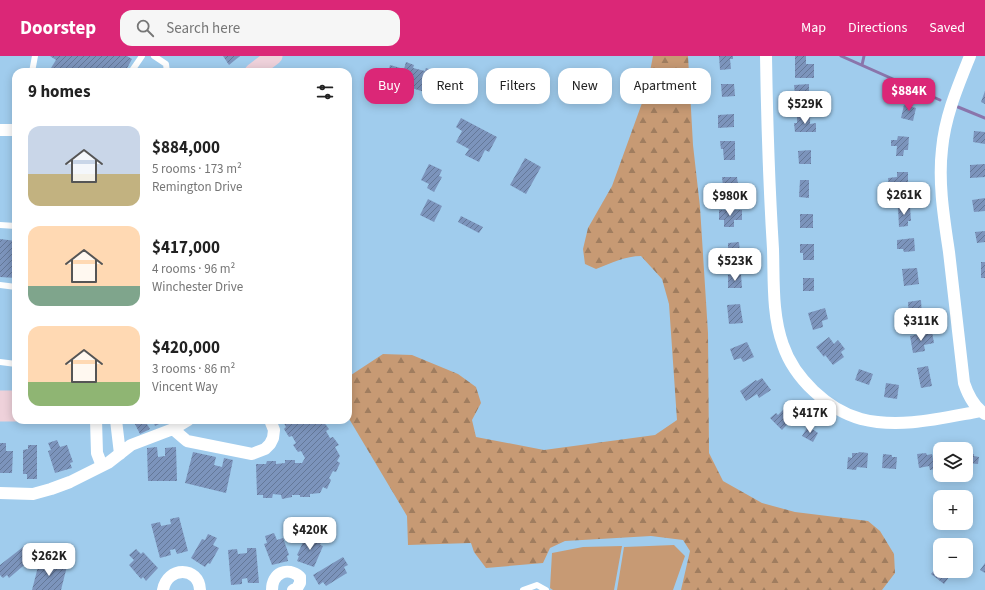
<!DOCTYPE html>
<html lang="en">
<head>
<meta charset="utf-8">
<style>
	:root { --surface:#fff; --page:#f6f6f6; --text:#222; --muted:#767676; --accent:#db2777 }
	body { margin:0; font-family:"Source Sans 3",sans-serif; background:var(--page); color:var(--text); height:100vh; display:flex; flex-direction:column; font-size:15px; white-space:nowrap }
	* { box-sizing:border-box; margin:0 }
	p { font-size:13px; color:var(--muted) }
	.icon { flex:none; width:22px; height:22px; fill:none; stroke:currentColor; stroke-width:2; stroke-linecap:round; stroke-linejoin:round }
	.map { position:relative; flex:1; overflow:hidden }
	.details { position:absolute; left:12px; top:12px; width:340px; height:356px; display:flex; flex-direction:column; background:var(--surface); border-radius:12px; box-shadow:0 2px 10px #0003 }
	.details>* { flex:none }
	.hud { position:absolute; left:364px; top:12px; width:380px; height:36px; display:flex; gap:8px }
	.fabs { position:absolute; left:933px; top:386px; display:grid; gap:8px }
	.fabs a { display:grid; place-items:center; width:40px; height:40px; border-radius:8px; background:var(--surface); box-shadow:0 2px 10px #0003; font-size:20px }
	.price { position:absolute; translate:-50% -34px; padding:0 9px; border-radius:8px; background:#fff; color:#222; font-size:13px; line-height:26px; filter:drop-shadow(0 1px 2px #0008) }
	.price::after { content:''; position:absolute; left:50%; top:24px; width:12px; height:9px; margin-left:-6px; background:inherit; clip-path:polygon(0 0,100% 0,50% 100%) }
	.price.selected { background:var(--accent); color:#fff }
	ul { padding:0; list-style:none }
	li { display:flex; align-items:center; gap:12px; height:100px; padding:0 16px }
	li span { display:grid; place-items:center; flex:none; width:112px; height:80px; border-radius:12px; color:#555 }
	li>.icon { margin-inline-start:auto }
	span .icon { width:48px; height:48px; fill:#fffc; stroke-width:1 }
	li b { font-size:17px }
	h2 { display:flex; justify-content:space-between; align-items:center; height:48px; padding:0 16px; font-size:17px }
	.chip { padding:0 14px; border-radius:12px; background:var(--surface); box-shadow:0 2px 10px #0003; font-size:14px; line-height:36px }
	.chip.selected { background:var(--accent); color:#fff }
	header { display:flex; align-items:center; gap:24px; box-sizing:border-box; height:56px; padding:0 20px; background:var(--accent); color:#fff }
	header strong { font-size:19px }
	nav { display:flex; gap:22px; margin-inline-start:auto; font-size:14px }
	.search { width:280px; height:36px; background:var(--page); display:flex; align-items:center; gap:10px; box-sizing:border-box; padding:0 14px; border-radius:12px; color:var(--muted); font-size:15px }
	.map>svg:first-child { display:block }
	.green { fill:#c79a74 }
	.forest { fill:url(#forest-firs) }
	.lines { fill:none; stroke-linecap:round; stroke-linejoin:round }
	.stream { stroke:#8a75ab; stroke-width:3 }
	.building { fill:url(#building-hatch) }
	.lane { stroke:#fff; stroke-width:6 }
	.street { stroke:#fff; stroke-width:12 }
	.secondary { stroke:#eed1da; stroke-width:17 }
</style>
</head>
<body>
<header>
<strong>Doorstep</strong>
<div class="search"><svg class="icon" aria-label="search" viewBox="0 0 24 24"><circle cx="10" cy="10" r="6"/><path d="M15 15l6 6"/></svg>Search here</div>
<nav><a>Map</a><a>Directions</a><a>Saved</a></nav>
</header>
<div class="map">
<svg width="985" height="534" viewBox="0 0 985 534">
	<defs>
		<pattern id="forest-firs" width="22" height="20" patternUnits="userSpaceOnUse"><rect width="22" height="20" fill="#c79a74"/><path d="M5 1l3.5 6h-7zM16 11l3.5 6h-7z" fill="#a07d5f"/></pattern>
		<pattern id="building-hatch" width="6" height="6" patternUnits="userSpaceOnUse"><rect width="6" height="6" fill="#7c94bc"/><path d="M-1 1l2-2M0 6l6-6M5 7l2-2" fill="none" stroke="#647898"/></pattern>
	</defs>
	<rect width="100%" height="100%" fill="#a0cced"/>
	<path class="green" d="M674,489L685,500L673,534H617L624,491Z
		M622,490L614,534H553L550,532L552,497L583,491Z"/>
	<path class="forest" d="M653,0H688L693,89L700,151L708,277L709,397L723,425L762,447L795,456L868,465L880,475L894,498L895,517L882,534H681L690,495L683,484L651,480L565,485L550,492L543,507L486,512L474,496L471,487L408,489L407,460L348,361V321L383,298L412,299L458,318L476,331L481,347L472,364L476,381L544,394L655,379L677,364L669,248L662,223L641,200C626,200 611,207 596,213L585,208L583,193L588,172L612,130L646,36Z"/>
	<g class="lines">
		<path class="stream" d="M841,0L940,44
			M862,9L864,0
			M958,51L985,62"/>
	</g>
	<path class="building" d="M50,0H127L132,3L125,16L116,12L114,16H74L68,12L65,16H57L51,12L56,4Z
		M223,0H240L229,9Z
		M719,0H733V3H730L731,13L720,14Z
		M795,0H806V8H814V22H795Z
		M406,6L414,9L413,12L425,15L426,12L437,16L431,38L386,24L390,9L404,13Z
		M721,28H734L735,40L722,41Z
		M809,28V36L814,35V46L798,47V38H795L794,29Z
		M985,35V48L981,46Z
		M907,45L913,47L912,51L916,52L913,65L901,62L904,49L905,50Z
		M734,58V71L718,72V59Z
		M797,61H810V68L816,67V76H795L794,67H797Z
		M461,62L497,81L489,96L485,94L479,106L465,99L469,93L456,86L462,75L456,71Z
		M974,75L985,76V88L973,86Z
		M898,80L909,81L908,94H904L903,100H896L897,90H891V84H897Z
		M720,85H735V104H724L723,93H721Z
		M811,94V108H799L798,95Z
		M525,102L541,111L526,138L510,129Z
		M429,108L442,114L439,120L442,121L434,136L427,132L429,128L421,124Z
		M985,108V121L970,122V109Z
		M897,116H908V129H901V132H889L888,122L897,121Z
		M722,121H737L738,129H734L735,137L719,138L718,130H723Z
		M800,124H809V142L799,141Z
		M985,142V155L974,156L972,144Z
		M428,143L442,150L434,166L420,159Z
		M910,151L911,165H908V170L899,171L898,152Z
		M719,154H742V164H734V171H724V164H719Z
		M800,158H813V172H800Z
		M461,160L483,171L479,177L458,166Z
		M985,175V186L977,187L975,176Z
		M914,182L915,195L904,196L903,193H897V184Z
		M0,183L16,185V222L0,221Z
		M739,186L740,198L724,199L723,194H728V187Z
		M800,188H814V204H803V197H800Z
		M981,206H985V222H981Z
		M917,212L919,228L904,230L902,213Z
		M728,219H741L742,232H728Z
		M803,222H814V235H803Z
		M921,244L922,261L909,262L908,246Z
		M740,248L743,267L729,268L727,249Z
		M825,252L828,263L822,265L823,271L813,274L808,257Z
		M932,276L934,287L924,289L925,295L913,297L910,280Z
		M829,281L834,288L838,284L845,293L841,296L844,301L833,309L825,299L824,301L816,291Z
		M747,286L754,301L743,306L741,302L734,304L730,293Z
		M928,310L932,330L921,332L917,312Z
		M859,313L873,318L869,329L855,324Z
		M762,322L771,334L759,342L757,338L746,345L740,335L756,324L757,325Z
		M886,327L899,329L897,343L884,341Z
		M786,351L795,360L782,374L770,362L776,357L778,359Z
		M133,364H148L145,365L150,373L140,378Z
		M153,364H167L155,370Z
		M282,364H319L321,366L323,365L329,373L326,375L330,382L333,381L339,389L335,391L340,400L337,405L340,407L336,416L333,415L329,422L331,424L327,433L323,431L320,437L310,438V441H300V439H292V441L282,443L281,439L273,438L272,442H263V439H257L256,408H266L267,405H276V408L285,407V404H295V407H302L305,402L301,395L298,396L293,389L296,387L292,380L289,381L284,373L286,371Z
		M808,370L818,377L813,386L802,380Z
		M57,384L60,391L67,389L73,406L70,407L72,412L55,417L48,395L51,394L48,387Z
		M0,387H6V395H13L12,417H0Z
		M28,389H37V423H27V418H23V394L28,393Z
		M157,391L158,401L165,400V392L176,391L177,425H148L147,392Z
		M193,396L216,401L214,409L222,411L224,402L233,404L226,437L185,427Z
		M859,396L868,397L867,412L857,411L856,414L847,413L848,401L852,402V397H858Z
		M926,397L927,399L932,398L933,403L939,402L940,412L930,414L929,410L919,412L917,398Z
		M883,398L892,399V401H897L896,413L882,412Z
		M966,398H974V400L979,401L978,408L966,407Z
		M179,461L188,495L177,498L175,493L170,494L171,499L160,502L151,468L160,466L161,470L171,468L170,463Z
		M274,477L277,484L283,482L289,499L287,500L288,505L272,509L264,488L267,487L265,480Z
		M208,478L217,482L213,489L219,492L210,508L208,507L205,511L191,502L202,483L205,484Z
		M314,478L323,482L320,489L323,490L314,511L297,505L299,500L297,499L305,482L311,485Z
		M23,491L28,498L25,501L29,505L9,522L7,519L3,522L0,519V509Z
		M247,492H256L259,527H248L247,522L242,523V528L231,529L228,494L237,493L238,498L247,497Z
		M136,493L141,498L143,496L158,512L146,525L143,521L141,523L129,509L134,504L129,499Z
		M343,501L348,509L344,511L347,517L326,530L323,526L319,529L313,519Z
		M40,503L49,505L48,509L57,512L59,508L67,510L61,534H32Z
		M940,507V515H949L952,517L944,528L931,518Z
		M985,507V517L980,514Z"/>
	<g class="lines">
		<path class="lane" d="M154,0L166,8L167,16
			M32,16L35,0
			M131,16L142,0
			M0,169L16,170
			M0,229L16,231
			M0,306L16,308
			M523,534L537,529L546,534"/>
		<path class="street" d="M766,0C767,64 769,129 773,193C774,224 772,259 783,289C794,322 828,354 861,363C900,373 942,362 981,355
			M970,0C958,30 945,60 942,93C938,127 944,162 949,196C954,240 959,283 964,327C968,339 974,351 985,358
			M0,74H16
			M96,364L97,397L102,410
			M116,364L120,398
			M173,373L187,385L252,398L265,393L270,388L273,382L274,374L270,364
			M0,437L33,438L51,433L70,426L108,407L131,389L173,373L188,364
			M163,534C167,510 199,510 200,534
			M272,534C272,517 287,510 300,521V527L297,532L293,534"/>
		<path class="secondary" d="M253,16L274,0
			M0,343H16
			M0,357H16"/>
	</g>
</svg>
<div class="fabs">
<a><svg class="icon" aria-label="layers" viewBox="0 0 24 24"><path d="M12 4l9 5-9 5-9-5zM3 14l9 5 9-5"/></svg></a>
<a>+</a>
<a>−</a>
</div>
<b class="price selected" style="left:909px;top:56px">$884K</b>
<b class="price" style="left:805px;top:69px">$529K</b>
<b class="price" style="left:904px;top:160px">$261K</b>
<b class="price" style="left:730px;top:161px">$980K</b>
<b class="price" style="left:735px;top:226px">$523K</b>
<b class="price" style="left:921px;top:286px">$311K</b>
<b class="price" style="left:810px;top:378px">$417K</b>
<b class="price" style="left:310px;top:495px">$420K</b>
<b class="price" style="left:49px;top:521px">$262K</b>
<div class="hud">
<a class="chip selected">Buy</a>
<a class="chip">Rent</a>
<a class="chip">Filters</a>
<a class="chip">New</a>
<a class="chip">Apartment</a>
</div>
<section class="details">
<h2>9 homes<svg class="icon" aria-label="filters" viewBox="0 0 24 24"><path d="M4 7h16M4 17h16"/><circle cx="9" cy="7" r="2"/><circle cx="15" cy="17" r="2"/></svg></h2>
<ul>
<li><span style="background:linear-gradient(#c9d6e8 60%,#c2b280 0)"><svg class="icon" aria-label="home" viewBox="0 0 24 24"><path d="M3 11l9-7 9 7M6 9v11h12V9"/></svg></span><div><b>$884,000</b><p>5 rooms · 173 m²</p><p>Remington Drive</p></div></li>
<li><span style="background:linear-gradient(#ffd9b3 75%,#7fa58c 0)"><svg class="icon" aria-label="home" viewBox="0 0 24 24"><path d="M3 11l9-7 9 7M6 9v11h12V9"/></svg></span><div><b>$417,000</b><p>4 rooms · 96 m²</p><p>Winchester Drive</p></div></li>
<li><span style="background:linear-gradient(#ffd9b3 70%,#8fb573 0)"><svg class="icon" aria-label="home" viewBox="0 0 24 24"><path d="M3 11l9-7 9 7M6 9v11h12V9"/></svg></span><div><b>$420,000</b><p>3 rooms · 86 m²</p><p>Vincent Way</p></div></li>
</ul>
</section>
</div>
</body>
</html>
